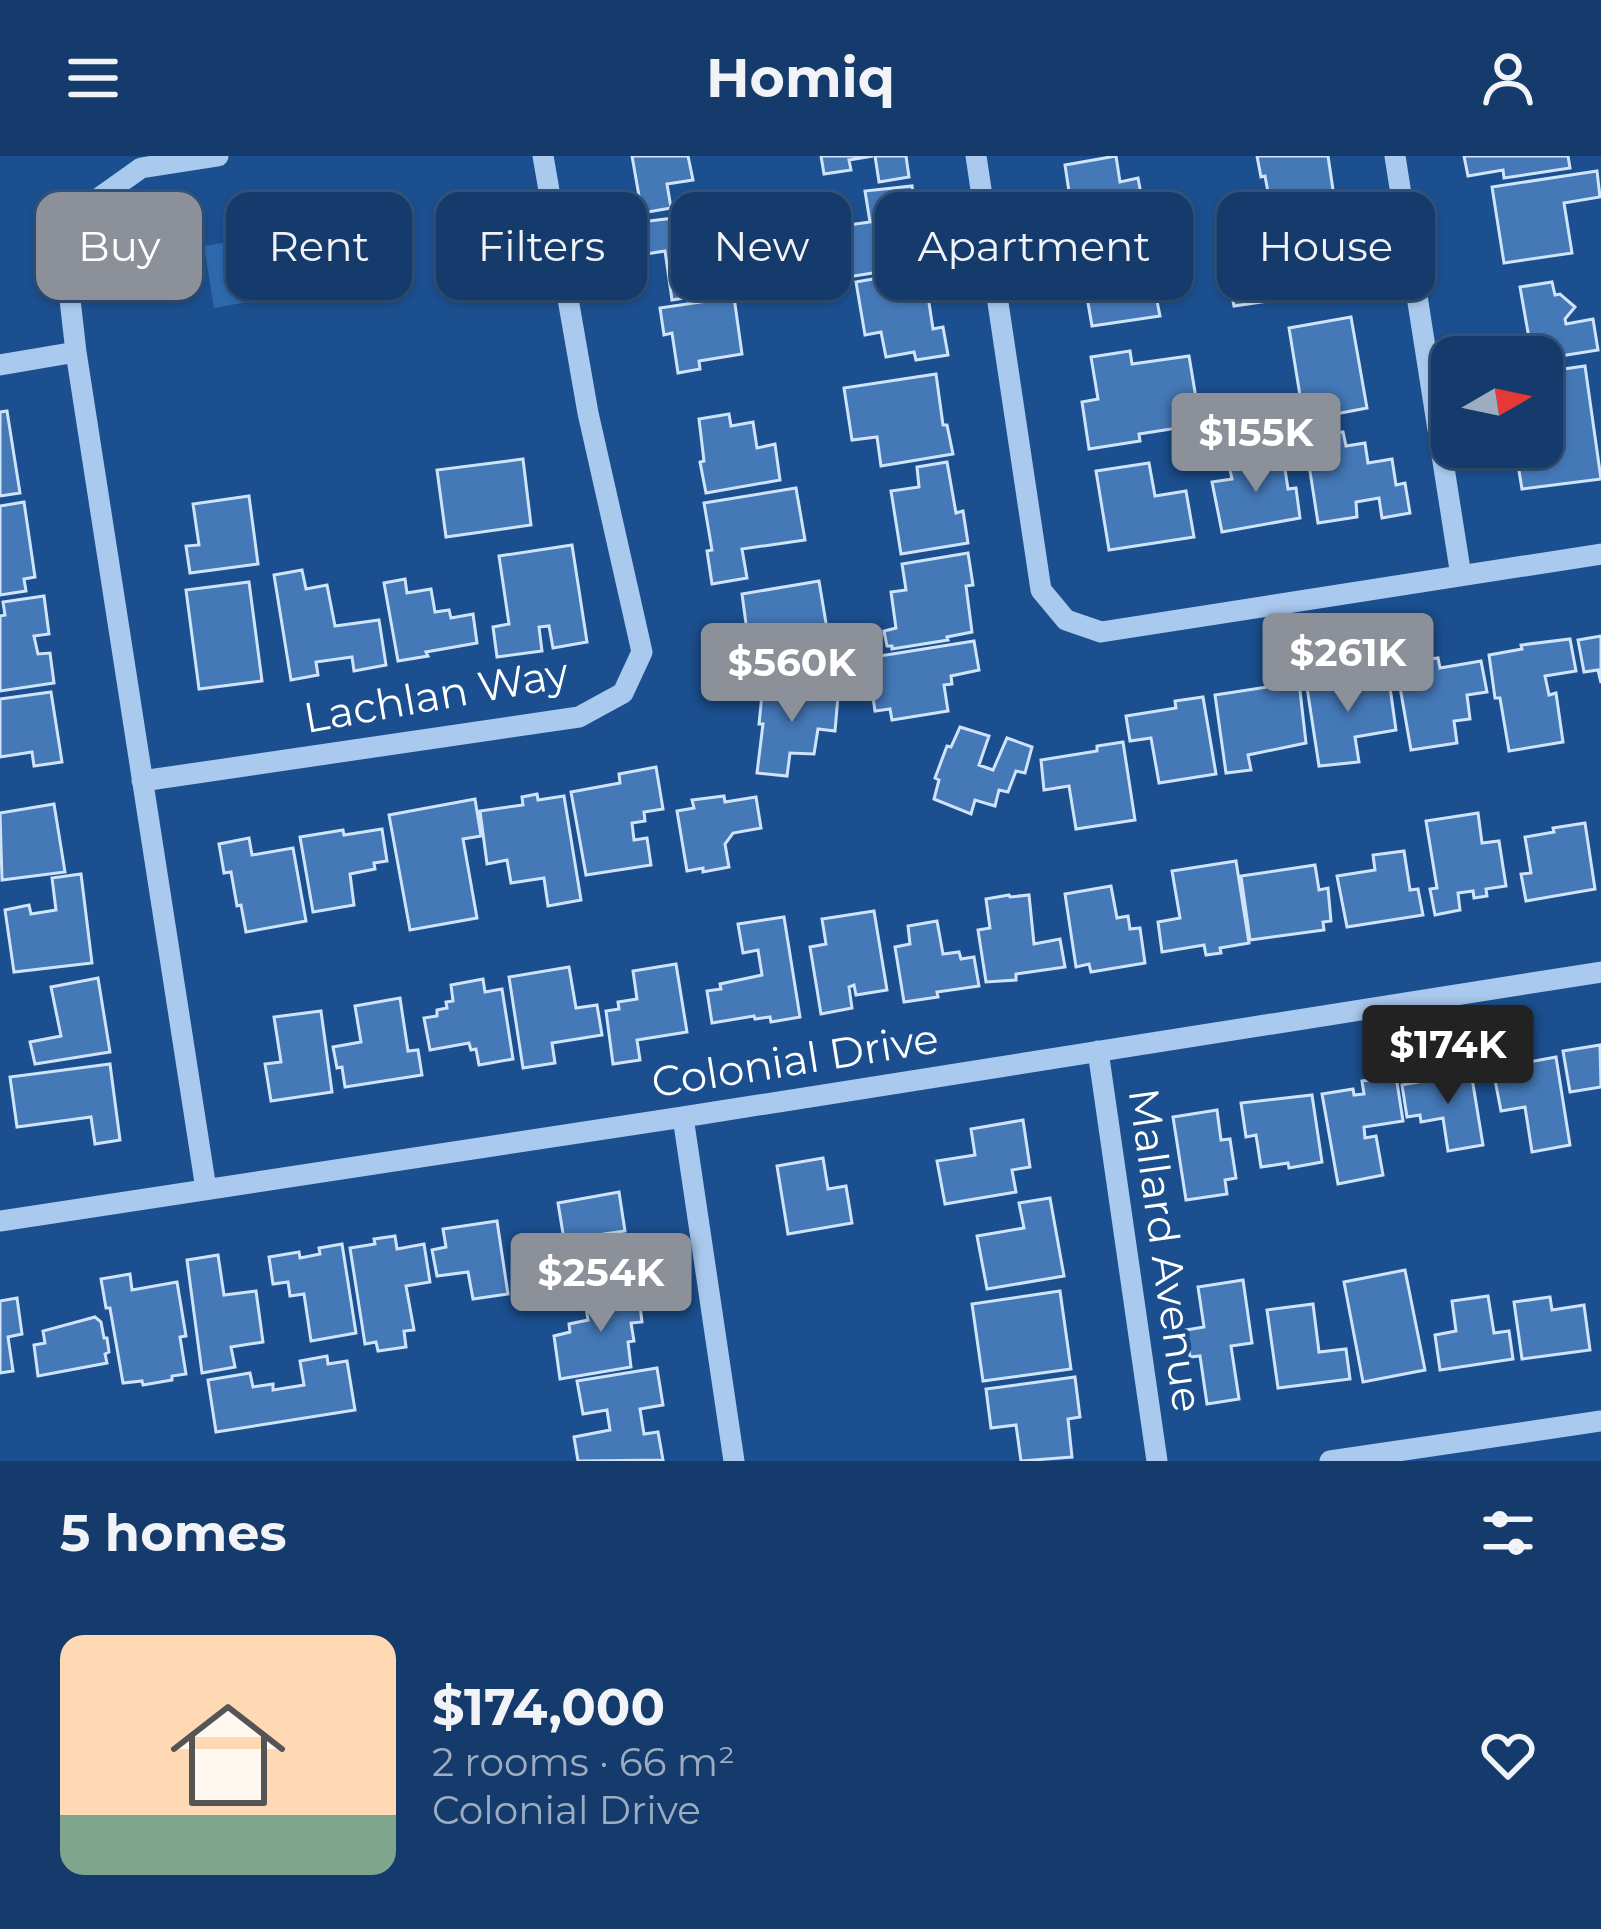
<!DOCTYPE html>
<html lang="en">
<head>
<meta charset="utf-8">
<style>
	:root { --surface:#143b6b; --page:#1d4271; --text:#f1f3f6; --muted:#9dadc1; --line:#33557e; --accent:#8c9099 }
	body { margin:0; font-family:Montserrat,sans-serif; background:var(--page); color:var(--text); height:100vh; display:flex; flex-direction:column; font-size:45px; white-space:nowrap }
	* { box-sizing:border-box; margin:0 }
	p { font-size:39px; color:var(--muted) }
	.icon { flex:none; width:66px; height:66px; fill:none; stroke:currentColor; stroke-width:2; stroke-linecap:round; stroke-linejoin:round }
	.map { position:relative; height:1305px; overflow:hidden }
	.drawer { display:flex; flex-direction:column; background:var(--surface); flex:1 }
	.drawer>* { flex:none }
	.guide { position:absolute; left:36px; top:36px; width:1530px; height:108px; display:flex; gap:24px }
	.needle { width:78px; rotate:81deg }
	.tools { position:absolute; left:1431px; top:180px; display:grid; gap:24px }
	.tools a { display:grid; place-items:center; width:132px; height:132px; border-radius:24px; background:var(--surface); box-shadow:0 3px 9px #0004,0 0 0 3px var(--line); font-size:60px }
	.price { position:absolute; translate:-50% -102px; padding:0 27px; border-radius:12px; background:var(--accent); color:#fff; font-size:39px; line-height:78px; filter:drop-shadow(0 3px 6px #0008) }
	.price::after { content:''; position:absolute; left:50%; top:72px; width:36px; height:27px; margin-left:-18px; background:inherit; clip-path:polygon(0 0,100% 0,50% 100%) }
	.price.selected { background:#222; color:#fff }
	ul { padding:0; list-style:none }
	li { display:flex; align-items:center; gap:36px; height:300px; padding:0 60px }
	li+li { border-top:3px solid var(--line) }
	li span { display:grid; place-items:center; flex:none; width:336px; height:240px; border-radius:24px; color:#555 }
	li>.icon { margin-inline-start:auto }
	span .icon { width:144px; height:144px; fill:#fffc; stroke-width:1 }
	li b { font-size:51px }
	h2 { display:flex; justify-content:space-between; align-items:center; height:144px; padding:0 60px; font-size:51px }
	.tag { padding:0 42px; border-radius:24px; background:var(--surface); box-shadow:0 3px 9px #0004,0 0 0 3px var(--line); font-size:42px; line-height:108px }
	.tag.selected { background:var(--accent); color:#fff }
	header { display:flex; justify-content:space-between; align-items:center; height:156px; padding:0 60px; background:var(--surface); font-size:54px; font-weight:700 }
	.map>svg:first-child { display:block }
	.green { fill:#2e69ad }
	.building { fill:#4478b7; stroke:#cfe3fa; stroke-width:3 }
	.lines { fill:none; stroke-linecap:round; stroke-linejoin:round }
	.minor { stroke:#a9c9ee; stroke-width:21 }
	.labels { text-anchor:middle; stroke-width:9; stroke-linejoin:round; paint-order:stroke }
	.street-label { font-size:42px; fill:#fff; stroke:#1b4f8f }
</style>
</head>
<body>
<header><svg class="icon" aria-label="menu" viewBox="0 0 24 24"><path d="M4 6h16M4 12h16M4 18h16"/></svg>Homiq<svg class="icon" aria-label="person" viewBox="0 0 24 24"><circle cx="12" cy="8" r="4"/><path d="M4 21q1-7 8-7t8 7"/></svg></header>
<div class="map">
<svg width="1601" height="1305" viewBox="0 0 1601 1305">
	<rect width="100%" height="100%" fill="#1b4f8f"/>
	<path class="green" d="M254,82L265,143L214,152L204,90Z"/>
	<path class="building" d="M632,0H688L693,24L667,28L671,52L642,57Z
		M821,0H873L849,4L851,14L824,18Z
		M875,0H906L909,21L879,26Z
		M1116,0L1120,26L1138,22L1145,59L1103,67L1105,76L1079,81L1075,48L1071,49L1065,9Z
		M1257,0H1328L1335,47L1310,51L1308,41L1270,47L1265,20L1261,21Z
		M1464,0H1568L1570,12L1504,22L1503,14L1468,20Z
		M1597,15L1600,41L1564,47L1572,97L1504,107L1492,31Z
		M912,30L923,109L829,124L820,73L870,66L865,35Z
		M1342,53L1349,89L1341,91L1343,104L1337,105L1342,134L1234,150L1227,115L1301,101L1297,79L1315,76L1312,57Z
		M674,62L676,74L739,64L746,111L719,116L722,136L672,144L665,95L646,98L641,66Z
		M1120,94L1122,113L1138,110L1143,138L1155,135L1160,160L1092,170L1080,101Z
		M924,114L933,173L943,171L948,199L916,204L914,196L886,201L881,176L865,179L856,126Z
		M1552,126L1555,139L1560,138L1575,151L1565,163L1566,168L1593,163L1598,194L1542,203L1505,201L1502,186L1529,182L1520,131Z
		M734,141L742,198L699,205L700,213L678,217L672,177L664,179L660,152Z
		M1351,161L1367,252L1304,264L1289,172Z
		M1130,195L1132,208L1189,200L1198,254L1182,257L1184,271L1139,278L1140,285L1089,293L1082,246L1098,243L1091,201Z
		M1585,210L1601,323L1522,333L1516,297L1532,294L1531,291H1542V216Z
		M936,218L943,269H947L953,298L881,310L877,281L852,284L844,232Z
		M7,255L20,337L0,340V256Z
		M729,258L731,270L753,266L757,292L775,288L780,324L706,337L700,306L704,305L699,263Z
		M1326,267L1328,278L1343,276L1346,290L1365,287L1368,307L1392,303L1396,329L1405,327L1410,357L1382,362L1379,342L1356,346L1357,361L1318,367L1303,270Z
		M1283,300L1288,333L1296,332L1300,362L1222,376L1212,326L1232,323L1229,309Z
		M523,303L531,369L446,381L437,314Z
		M947,306L956,357L963,355L968,387L901,398L891,335L919,331L917,311Z
		M1149,307L1155,340L1186,335L1194,381L1109,394L1096,315Z
		M796,332L805,384L742,393L747,422L712,428L707,395L712,394L704,347Z
		M249,340L258,408L190,417L186,390L199,389L193,348Z
		M24,346L35,421L24,423L26,435L0,439V350Z
		M572,389L587,486L553,492L549,470L539,471L542,495L497,501L493,471L509,468L499,400Z
		M968,397L973,429L966,430L972,476L947,481L948,484L892,493V490H887L884,475L896,472L891,436L906,434L902,408Z
		M302,414L306,433L327,429L335,470L379,464L386,509L354,515L352,501L316,506L318,519L291,524L274,419Z
		M405,423L407,437L431,433L435,456L449,454L451,462L473,458L477,487L426,496L428,500L398,505L384,427Z
		M819,425L827,473L791,479L798,527L723,521L718,491L753,484L752,475H747L742,438Z
		M249,426L262,525L199,533L186,434Z
		M44,440L49,478L34,480L38,498L50,497L54,527L0,535V460L5,459L3,446Z
		M1601,480V527L1598,514L1584,516L1578,484Z
		M1570,483L1576,515L1545,520L1549,539L1556,537L1563,586L1509,595L1500,542H1495L1489,499L1522,493L1521,489Z
		M974,485L979,514L951,520L952,528L944,529L948,555L892,564L890,553L875,555L867,502Z
		M1438,502L1440,512L1481,505L1487,536L1467,539L1470,563L1454,565L1457,587L1411,594L1397,514L1408,512V506Z
		M1388,517L1396,574L1355,581L1359,606L1319,610L1306,525L1341,519L1344,534L1354,533L1352,523Z
		M1299,526L1306,587L1248,599L1251,614L1226,617L1215,539Z
		M763,529L838,540L835,575L818,573L814,598L790,597L787,620L757,617L763,568H759Z
		M51,536L62,606L34,610L32,596L0,601V543Z
		M1203,541L1216,618L1159,627L1151,582L1130,585L1126,560L1176,552L1175,545Z
		M960,571L989,580L979,609L993,614L1007,582L1032,591L1025,617L1016,615L1008,636L999,634L995,650L975,644L971,658L934,643L939,624L935,622L947,590L951,591Z
		M1123,586L1135,664L1076,673L1069,630L1044,634L1041,604L1097,595V590Z
		M656,611L663,653L644,656L645,665L632,667L634,684L647,682L651,709L586,719L571,636L620,627L619,618Z
		M537,638L538,644L564,640L581,744L548,750L544,722L511,727L507,704L487,708L480,655L523,649L522,641Z
		M724,640L725,646L756,641L761,672L733,677L725,688L729,711L703,716V712L687,715L677,655L694,652L692,644Z
		M475,643L481,680L463,683L477,762L410,774L389,659Z
		M54,648L65,716L2,724L0,657Z
		M1478,657L1482,687L1499,685L1506,730L1486,733L1487,740L1474,742L1473,735L1458,737L1460,754L1435,759L1430,733L1437,732L1426,665Z
		M1585,667L1595,733L1526,745L1521,718L1531,717L1525,681L1554,676L1553,672Z
		M382,673L387,705L374,707L375,713L350,718L354,749L313,756L300,681L343,674L344,679Z
		M249,682L252,699L293,692L306,765L246,776L241,749L237,750L231,716L224,717L219,688Z
		M1404,695L1410,734L1418,733L1423,759L1347,771L1337,720L1375,714L1373,699Z
		M1236,705L1249,787L1220,792L1221,797L1206,799L1204,789L1162,796L1158,766L1180,762L1172,715Z
		M1315,709L1319,734L1328,732L1331,765L1323,766L1324,774L1250,784L1241,720Z
		M81,718L92,807L14,816L5,754L29,749L31,758L56,754L52,722Z
		M1111,730L1117,762L1128,760L1130,773L1140,772L1145,807L1091,816L1089,808L1076,811L1065,738Z
		M1009,739L1010,741L1029,739L1034,788L1060,783L1065,811L1016,818V824L986,826L978,774L990,772L986,743Z
		M874,755L887,834L856,839L854,829L849,831L852,852L821,858L810,791L826,788L822,763Z
		M784,761L800,861L771,866L770,861L755,863L754,860L712,867L707,835L721,833L720,828L762,819L758,794L743,797L738,768Z
		M937,765L943,798L959,796L961,803L974,801L979,830L937,836L938,841L904,846L895,791L910,788L908,770Z
		M676,808L687,876L637,884L640,904L613,908L606,855L619,853L618,846L637,843L633,815Z
		M569,811L576,852L597,849L602,879L552,887L555,907L523,912L509,821Z
		M98,822L110,896L35,908L30,886L61,880L51,831Z
		M483,823L485,836L502,833L513,903L479,909L476,893L471,894L469,887L430,894L424,862L437,860V854L447,852L446,846L453,845L451,829Z
		M400,842L408,895L418,894L422,919L345,931L342,911L337,912L333,891L361,886L355,850Z
		M321,855L332,936L271,945L265,908L281,906L274,861Z
		M1600,889L1601,931L1570,936L1563,895Z
		M1556,901L1570,989L1532,996L1525,951L1501,955L1495,924L1531,918L1529,906Z
		M110,908L120,984L95,988L91,961L17,971L10,921Z
		M1463,912L1464,917L1471,916L1483,989L1448,995L1443,962L1421,966L1420,959L1407,961L1402,929L1439,922L1438,916Z
		M1396,920L1403,965L1364,971L1365,982L1376,980L1383,1019L1338,1028L1322,938L1353,933L1354,939L1364,938L1362,925Z
		M1312,939L1322,1006L1289,1012L1288,1007L1261,1011L1256,979L1246,981L1241,947Z
		M1217,954L1221,984L1230,983L1236,1022L1225,1024L1227,1038L1186,1044L1173,961Z
		M1023,964L1030,1011L1012,1014L1016,1036L945,1048L937,1005L975,999L971,973Z
		M823,1002L828,1033L846,1030L852,1067L788,1078L777,1010Z
		M619,1036L625,1075L604,1078L610,1114L578,1120L575,1106L568,1108L558,1047Z
		M1050,1042L1064,1120L987,1133L977,1080L1024,1072L1019,1047Z
		M497,1065L508,1138L473,1143L468,1116L437,1120L432,1094L446,1091L443,1073Z
		M395,1080L397,1093L424,1088L430,1126L406,1130L414,1174L404,1175L406,1191L378,1195L376,1186L365,1188L350,1092L375,1088L374,1083Z
		M342,1088L356,1177L311,1185L304,1138L290,1140L288,1126L273,1128L269,1101L299,1096L300,1102L320,1098L319,1092Z
		M218,1099L224,1139L256,1135L263,1186L231,1191L235,1211L202,1217L187,1104Z
		M1405,1114L1425,1214L1363,1226L1344,1126Z
		M130,1118L132,1134L177,1126L186,1180L180,1181L186,1218L172,1220V1224L143,1229L142,1225L123,1227L110,1152H106L101,1123Z
		M1243,1124L1252,1187L1231,1190L1239,1243L1207,1248L1200,1200L1190,1201L1186,1174L1204,1171L1198,1131Z
		M637,1126L642,1166L631,1167L634,1185L628,1186L631,1211L560,1223L554,1180L570,1176L569,1168L588,1164L585,1145L610,1141L608,1131Z
		M1060,1135L1071,1213L983,1225L972,1148Z
		M1488,1140L1494,1177L1509,1175L1513,1203L1440,1214L1435,1179L1456,1175L1452,1145Z
		M1550,1141L1552,1154L1584,1149L1590,1194L1522,1203L1514,1146Z
		M17,1142L22,1178L8,1181L13,1215L0,1217V1145Z
		M1313,1148L1319,1196L1346,1193L1350,1223L1278,1232L1267,1154Z
		M95,1161L101,1166L104,1182H107L109,1196L105,1198L107,1207L38,1220L34,1189L45,1187L43,1175Z
		M327,1200L328,1208L347,1205L355,1254L216,1276L208,1224L250,1217L253,1231L273,1228V1234L304,1229L300,1205Z
		M657,1212L663,1249L640,1253L644,1278L658,1276L663,1304L578,1305L574,1281L610,1274L607,1254L583,1258L577,1225Z
		M1075,1221L1080,1261L1068,1263L1072,1301L1021,1305L1016,1269L991,1272L986,1233Z"/>
	<g class="lines">
		<path class="minor" d="M976,0L1041,434L1066,464L1101,476L1601,398
			M1395,0L1461,420
			M0,209L76,196
			M142,625L579,561L623,537L642,496L588,257L543,0
			M1098,895L1157,1305
			M683,961L734,1305
			M206,1033L76,196L64,91L89,49L141,12L218,0
			M0,1065L683,961L1601,816
			M1330,1305L1601,1265"/>
	</g>
	<g class="labels">
		<g class="street-label">
			<text transform="translate(436 539) rotate(-10)" y="15">Lachlan Way</text>
			<text transform="translate(795 904) rotate(-9)" y="15">Colonial Drive</text>
			<text transform="translate(1166 1094) rotate(82)" y="15">Mallard Avenue</text>
		</g>
	</g>
</svg>
<div class="tools">
<a><svg class="needle" viewBox="-14 -14 28 28"><path d="M0-13l5 13h-10z" fill="#e53935"/><path d="M0 13l5-13h-10z" fill="#9dadc1"/></svg></a>
</div>
<b class="price" style="left:1256px;top:339px">$155K</b>
<b class="price" style="left:1348px;top:559px">$261K</b>
<b class="price" style="left:792px;top:569px">$560K</b>
<b class="price selected" style="left:1448px;top:951px">$174K</b>
<b class="price" style="left:601px;top:1179px">$254K</b>
<div class="guide">
<a class="tag selected">Buy</a>
<a class="tag">Rent</a>
<a class="tag">Filters</a>
<a class="tag">New</a>
<a class="tag">Apartment</a>
<a class="tag">House</a>
</div>
</div>
<section class="drawer">
<h2>5 homes<svg class="icon" aria-label="filters" viewBox="0 0 24 24"><path d="M4 7h16M4 17h16"/><circle cx="9" cy="7" r="2"/><circle cx="15" cy="17" r="2"/></svg></h2>
<ul>
<li><span style="background:linear-gradient(#ffd9b3 75%,#7fa58c 0)"><svg class="icon" aria-label="home" viewBox="0 0 24 24"><path d="M3 11l9-7 9 7M6 9v11h12V9"/></svg></span><div><b>$174,000</b><p>2 rooms · 66 m²</p><p>Colonial Drive</p></div><svg class="icon" aria-label="heart" viewBox="0 0 24 24"><path d="M12 20l-8-8c-3-5 5-10 8-4 3-6 11-1 8 4z"/></svg></li>
</ul>
</section>
</body>
</html>
